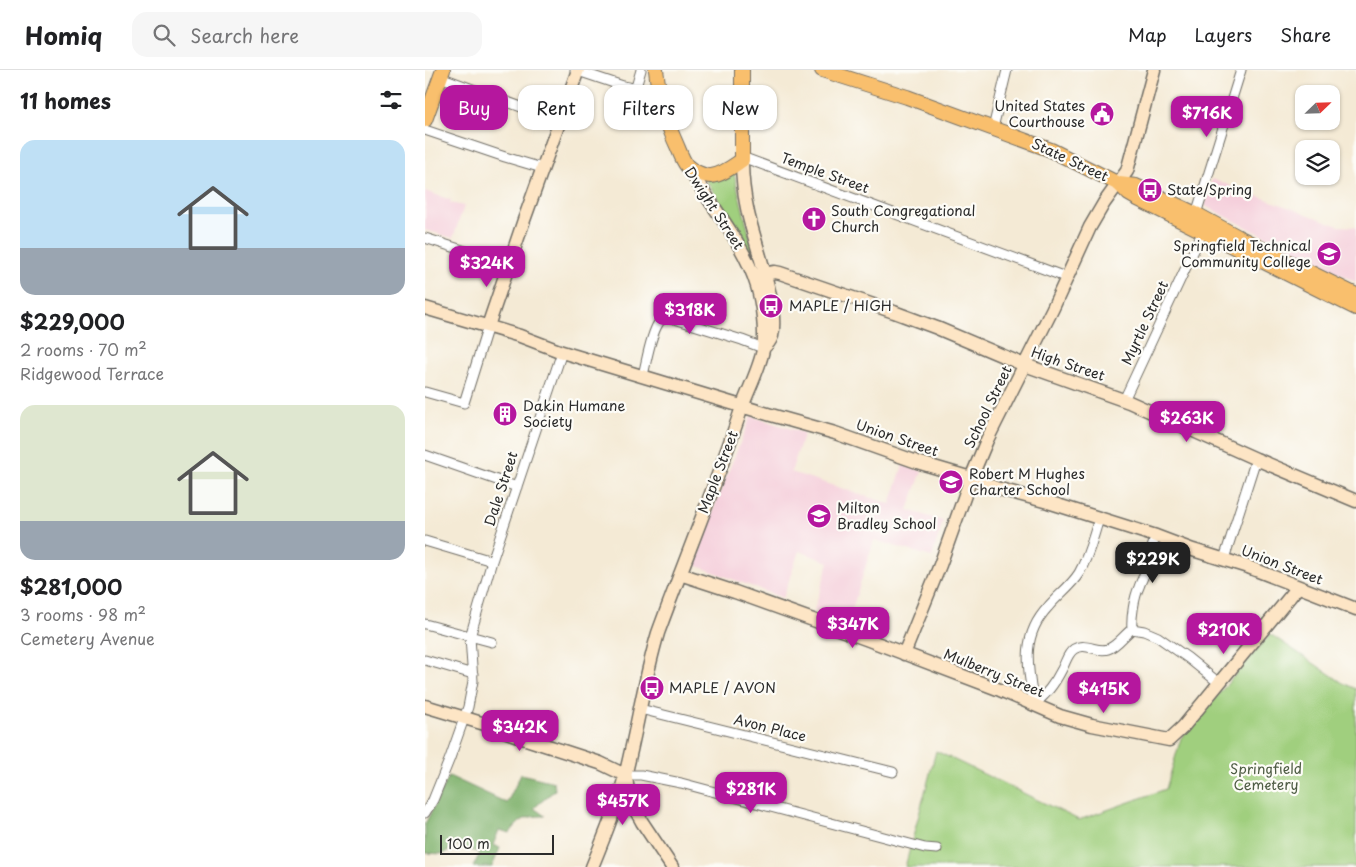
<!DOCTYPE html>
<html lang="en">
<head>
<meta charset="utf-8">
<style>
	:root { --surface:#fff; --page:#f6f6f6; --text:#202124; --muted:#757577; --line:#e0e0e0; --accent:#b5179e }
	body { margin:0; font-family:"Playpen Sans",sans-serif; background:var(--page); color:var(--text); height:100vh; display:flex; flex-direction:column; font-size:19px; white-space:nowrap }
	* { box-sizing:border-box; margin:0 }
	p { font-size:16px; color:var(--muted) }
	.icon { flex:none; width:28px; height:28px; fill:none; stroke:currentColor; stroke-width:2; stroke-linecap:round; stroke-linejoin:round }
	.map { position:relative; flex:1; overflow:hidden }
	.drawer { display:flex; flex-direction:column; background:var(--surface); width:425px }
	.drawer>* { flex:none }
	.hud { position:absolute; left:15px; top:15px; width:475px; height:45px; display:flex; gap:10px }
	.needle { width:32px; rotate:67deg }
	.tools { position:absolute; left:870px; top:15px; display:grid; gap:10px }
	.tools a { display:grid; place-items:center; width:45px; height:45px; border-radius:10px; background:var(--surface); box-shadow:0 1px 4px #0004; font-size:25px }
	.scale { position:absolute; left:15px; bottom:12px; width:114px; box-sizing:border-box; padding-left:5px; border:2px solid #2b2b2b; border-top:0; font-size:14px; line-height:18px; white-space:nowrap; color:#2b2b2b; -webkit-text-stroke:4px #fdfcf7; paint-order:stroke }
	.price { position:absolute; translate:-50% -42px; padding:0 11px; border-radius:10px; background:var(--accent); color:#fff; font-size:16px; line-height:32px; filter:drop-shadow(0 1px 2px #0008) }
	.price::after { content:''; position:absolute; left:50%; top:30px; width:15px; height:11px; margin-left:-8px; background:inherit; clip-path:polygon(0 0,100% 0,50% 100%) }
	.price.active { background:#222; color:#fff }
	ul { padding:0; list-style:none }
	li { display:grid; align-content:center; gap:10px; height:265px; padding:0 20px }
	li span { display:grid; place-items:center; height:155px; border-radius:15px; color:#555 }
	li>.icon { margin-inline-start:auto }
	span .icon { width:90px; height:90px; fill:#fffc; stroke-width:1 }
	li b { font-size:21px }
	h2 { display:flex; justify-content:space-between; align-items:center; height:60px; padding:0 20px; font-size:21px }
	.chip { padding:0 18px; border-radius:15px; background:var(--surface); box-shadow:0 1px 4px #0004; font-size:18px; line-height:45px }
	.chip.active { background:var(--accent); color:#fff }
	header { display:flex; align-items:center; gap:30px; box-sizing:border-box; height:70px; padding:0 25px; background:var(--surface); border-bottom:1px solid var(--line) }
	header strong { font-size:24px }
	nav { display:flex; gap:28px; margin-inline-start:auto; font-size:18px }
	.search { width:350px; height:45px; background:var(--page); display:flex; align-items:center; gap:12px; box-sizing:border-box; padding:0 18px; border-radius:15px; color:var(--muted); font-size:19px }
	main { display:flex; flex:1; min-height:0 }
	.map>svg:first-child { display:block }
	.built { fill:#f5cfdb }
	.green { fill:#a0cf7e; stroke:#667d54 }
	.forest { fill:#80b26d; stroke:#566e4c }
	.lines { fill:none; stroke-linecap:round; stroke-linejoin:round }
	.street-casing { stroke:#716e66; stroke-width:11 }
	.secondary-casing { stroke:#716e66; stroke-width:15 }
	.primary-casing { stroke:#716e66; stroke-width:16 }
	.street { stroke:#fff; stroke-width:9 }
	.secondary { stroke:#fde5c5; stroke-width:12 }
	.primary { stroke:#f9bf6d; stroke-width:14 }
	.labels { text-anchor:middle; stroke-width:4.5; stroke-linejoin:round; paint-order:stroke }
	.poi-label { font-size:14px; fill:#2b2b2b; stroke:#fdfcf7; text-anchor:start }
	.street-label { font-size:14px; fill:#2b2b2b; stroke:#fdfcf7 }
	.park-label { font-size:14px; fill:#4e5c44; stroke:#fdfcf7 }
</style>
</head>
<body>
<header>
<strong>Homiq</strong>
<div class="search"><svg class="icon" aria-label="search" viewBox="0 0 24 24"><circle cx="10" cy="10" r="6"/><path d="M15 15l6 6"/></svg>Search here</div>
<nav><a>Map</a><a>Layers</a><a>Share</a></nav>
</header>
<main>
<section class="drawer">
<h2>11 homes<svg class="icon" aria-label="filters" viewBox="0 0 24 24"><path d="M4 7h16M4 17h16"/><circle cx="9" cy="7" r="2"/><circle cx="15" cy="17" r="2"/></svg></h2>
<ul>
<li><span style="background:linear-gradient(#bfe0f5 70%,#9aa5b1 0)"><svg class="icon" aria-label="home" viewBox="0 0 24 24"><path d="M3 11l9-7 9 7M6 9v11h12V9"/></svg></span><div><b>$229,000</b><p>2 rooms · 70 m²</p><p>Ridgewood Terrace</p></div></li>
<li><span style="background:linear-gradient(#dfe7d0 75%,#9aa5b1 0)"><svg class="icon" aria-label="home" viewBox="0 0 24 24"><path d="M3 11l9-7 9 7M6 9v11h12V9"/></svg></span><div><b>$281,000</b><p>3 rooms · 98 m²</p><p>Cemetery Avenue</p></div></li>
</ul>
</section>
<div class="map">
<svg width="931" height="797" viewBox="0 0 931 797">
	<rect width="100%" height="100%" fill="#fdfcf7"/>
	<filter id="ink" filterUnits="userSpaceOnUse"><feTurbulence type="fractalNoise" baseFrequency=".02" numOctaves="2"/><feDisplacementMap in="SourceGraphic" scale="10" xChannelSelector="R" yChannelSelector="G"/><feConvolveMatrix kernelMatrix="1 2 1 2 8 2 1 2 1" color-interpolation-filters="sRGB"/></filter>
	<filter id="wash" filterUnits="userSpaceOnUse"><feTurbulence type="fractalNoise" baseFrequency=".0096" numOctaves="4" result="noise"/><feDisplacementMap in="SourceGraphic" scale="20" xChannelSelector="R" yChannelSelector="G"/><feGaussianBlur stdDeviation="1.12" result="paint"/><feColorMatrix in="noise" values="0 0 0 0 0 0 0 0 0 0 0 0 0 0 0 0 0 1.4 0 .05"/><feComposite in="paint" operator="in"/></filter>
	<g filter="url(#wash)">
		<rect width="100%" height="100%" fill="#f4ead5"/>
		<path class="built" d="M787,109L914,156L931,157V212L780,136Z
			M0,121L26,130L25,133L39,136L28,168L0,160Z
			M326,346L379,363L366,402L465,434L478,395L497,401L483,440L518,451L507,487L449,470L423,552L389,540L404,492L374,481L358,528L270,495L293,427Z"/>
		<path class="green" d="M309,102V104L332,195L329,191L307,151L281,110Z
			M845,564L918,613L931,619V797H480L511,681L654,750L741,719L756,668Z"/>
		<path class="forest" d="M96,704L129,712L130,720L109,738L120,746C102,746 96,748 85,763L74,760L68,775L75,778L67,797H48L55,783L32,775L18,784L0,783V754L24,706L82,733Z"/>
	</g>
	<g filter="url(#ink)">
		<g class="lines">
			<defs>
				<path id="street" d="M150,0L198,16L208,18L211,17L216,0
					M15,7L134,51
					M568,58L582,0
					M0,60L80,87L117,98
					M317,87L643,208
					M771,144L816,0
					M0,168L84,195
					M218,305C222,290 225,267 233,254C235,250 239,248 243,247L317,270L338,278
					M0,322L39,333L63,256
					M699,330L778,161
					M0,385L92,417
					M0,471L67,491
					M799,489L831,389
					M0,554L67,572
					M707,559C706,548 709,528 714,517C716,511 719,506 721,500C725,488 726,477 731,466
					M0,590L48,604
					M609,635C622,623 629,615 637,599C641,592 642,584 649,579C661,572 672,583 683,579C692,576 699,565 707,559L719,561L733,567L763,588L794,613
					M609,635C603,598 595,567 623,537C633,525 646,516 654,503C664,486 668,467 674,449
					M215,639L468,702
					M200,705H216L256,713L500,778L512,779
					M0,743L8,730L25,688L43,637L48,611L45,567L67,491L137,282"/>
				<path id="secondary" d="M317,90C317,107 319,125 323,143C330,175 354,236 347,266C345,272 342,275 338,278
					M339,204L350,202L355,203L469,242L512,258L597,294L704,332L831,389L931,431
					M0,238L95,266L137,282L346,345L410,363L492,392L546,408L571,418L623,432L731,466L768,480L823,497L931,539
					M63,256L99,150L153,0
					M255,504L310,522L441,569L575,620L635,646L667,655L744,670L758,657L873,517
					M479,584L515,495L546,408L562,370L628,238L665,157L679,133L702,101L729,0
					M0,636L63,655L98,668L175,693L200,705
					M201,707L204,728L217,752L247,797
					M167,797C179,767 192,737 200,706C212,659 219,610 233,563C260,489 291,415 316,340C323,320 334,300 338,280C341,262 337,233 332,216C318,170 285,136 262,95"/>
				<path id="primary" d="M231,0C234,28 241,53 253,78C255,83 258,91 262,96C267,101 279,106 286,106C297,105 308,96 317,90V0
					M397,0L482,27L626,80L694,114L704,124L711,128L931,238
					M0,50L18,0
					M694,114L711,116L771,144L815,168L931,225"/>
			</defs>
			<use href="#street" class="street-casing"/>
			<use href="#secondary" class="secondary-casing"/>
			<use href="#primary" class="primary-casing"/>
			<use href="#street" class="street"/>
			<use href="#secondary" class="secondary"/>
			<use href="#primary" class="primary"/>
		</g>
	</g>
	<defs>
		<symbol id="civic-disc" viewBox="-11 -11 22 22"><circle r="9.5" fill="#b5179e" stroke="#fdfcf7"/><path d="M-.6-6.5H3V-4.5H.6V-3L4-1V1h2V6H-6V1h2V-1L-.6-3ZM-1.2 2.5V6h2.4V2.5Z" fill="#fff"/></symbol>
		<symbol id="bus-disc" viewBox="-11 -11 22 22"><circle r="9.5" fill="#b5179e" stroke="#fdfcf7"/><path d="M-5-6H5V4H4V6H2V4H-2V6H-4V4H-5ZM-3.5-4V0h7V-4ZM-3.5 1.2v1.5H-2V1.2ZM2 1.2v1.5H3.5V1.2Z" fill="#fff"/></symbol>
		<symbol id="church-disc" viewBox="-11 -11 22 22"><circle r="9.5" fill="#b5179e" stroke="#fdfcf7"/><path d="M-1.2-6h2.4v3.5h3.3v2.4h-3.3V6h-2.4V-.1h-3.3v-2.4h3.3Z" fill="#fff"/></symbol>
		<symbol id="university-disc" viewBox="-11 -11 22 22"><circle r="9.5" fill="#b5179e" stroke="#fdfcf7"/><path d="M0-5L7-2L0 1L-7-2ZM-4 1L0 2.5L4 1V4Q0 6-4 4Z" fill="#fff"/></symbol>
		<symbol id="building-disc" viewBox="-11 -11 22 22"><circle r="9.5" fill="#b5179e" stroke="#fdfcf7"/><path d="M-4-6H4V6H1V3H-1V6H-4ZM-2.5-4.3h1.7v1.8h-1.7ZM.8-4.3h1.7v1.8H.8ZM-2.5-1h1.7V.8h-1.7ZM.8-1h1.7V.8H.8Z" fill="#fff"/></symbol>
		<symbol id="school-disc" viewBox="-11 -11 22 22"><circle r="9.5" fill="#b5179e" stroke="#fdfcf7"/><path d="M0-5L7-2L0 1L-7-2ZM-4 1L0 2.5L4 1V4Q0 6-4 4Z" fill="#fff"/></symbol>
	</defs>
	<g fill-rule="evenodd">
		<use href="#civic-disc" x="663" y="30" width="28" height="28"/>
		<use href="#bus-disc" x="711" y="106" width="28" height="28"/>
		<use href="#church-disc" x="375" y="135" width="28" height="28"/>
		<use href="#university-disc" x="890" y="170" width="28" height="28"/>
		<use href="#bus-disc" x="332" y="222" width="28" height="28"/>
		<use href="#building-disc" x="66" y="330" width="28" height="28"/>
		<use href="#school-disc" x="512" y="398" width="28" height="28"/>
		<use href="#school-disc" x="380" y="432" width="28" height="28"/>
		<use href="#bus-disc" x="213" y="604" width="28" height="28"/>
	</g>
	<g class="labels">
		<g class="poi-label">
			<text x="660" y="41" text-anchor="end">United States<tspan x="660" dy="16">Courthouse</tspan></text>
			<text x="742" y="125">State/Spring</text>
			<text x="406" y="146">South Congregational<tspan x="406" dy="16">Church</tspan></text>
			<text x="886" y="181" text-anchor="end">Springfield Technical<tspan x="886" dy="16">Community College</tspan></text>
			<text x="364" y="241">MAPLE / HIGH</text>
			<text x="98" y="341">Dakin Humane<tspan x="98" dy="16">Society</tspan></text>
			<text x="544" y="409">Robert M Hughes<tspan x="544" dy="16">Charter School</tspan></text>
			<text x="412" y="443">Milton<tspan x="412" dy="16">Bradley School</tspan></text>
			<text x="244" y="623">MAPLE / AVON</text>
		</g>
		<g class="street-label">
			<text transform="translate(645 90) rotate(25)" y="5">State Street</text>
			<text transform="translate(400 103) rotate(20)" y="5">Temple Street</text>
			<text transform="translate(289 138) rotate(57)" y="5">Dwight Street</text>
			<text transform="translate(720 253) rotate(-65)" y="5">Myrtle Street</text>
			<text transform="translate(643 294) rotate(19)" y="5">High Street</text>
			<text transform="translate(563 337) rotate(-64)" y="5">School Street</text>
			<text transform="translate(472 368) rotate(19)" y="5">Union Street</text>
			<text transform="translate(293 402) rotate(-69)" y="5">Maple Street</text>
			<text transform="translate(76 419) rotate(-72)" y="5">Dale Street</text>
			<text transform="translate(857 495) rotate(21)" y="5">Union Street</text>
			<text transform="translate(569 603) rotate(22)" y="5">Mulberry Street</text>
			<text transform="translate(345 658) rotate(14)" y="5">Avon Place</text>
		</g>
		<g class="park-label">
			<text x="841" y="704">Springfield<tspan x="841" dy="16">Cemetery</tspan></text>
		</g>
	</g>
</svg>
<div class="tools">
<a><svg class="needle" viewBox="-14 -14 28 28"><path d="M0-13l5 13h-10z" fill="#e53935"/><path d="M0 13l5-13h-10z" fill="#757577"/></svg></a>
<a><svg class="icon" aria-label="layers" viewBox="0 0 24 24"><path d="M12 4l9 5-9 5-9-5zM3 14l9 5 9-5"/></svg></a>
</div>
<div class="scale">100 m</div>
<b class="price" style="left:782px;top:68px">$716K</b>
<b class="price" style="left:62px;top:218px">$324K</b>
<b class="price" style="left:265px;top:265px">$318K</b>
<b class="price" style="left:762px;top:373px">$263K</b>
<b class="price active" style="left:728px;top:514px">$229K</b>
<b class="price" style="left:428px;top:579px">$347K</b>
<b class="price" style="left:799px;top:585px">$210K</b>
<b class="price" style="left:679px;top:644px">$415K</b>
<b class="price" style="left:95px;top:682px">$342K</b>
<b class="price" style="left:326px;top:744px">$281K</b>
<b class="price" style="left:198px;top:756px">$457K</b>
<div class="hud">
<a class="chip active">Buy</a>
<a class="chip">Rent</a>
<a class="chip">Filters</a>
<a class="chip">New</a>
</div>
</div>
</main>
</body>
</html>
